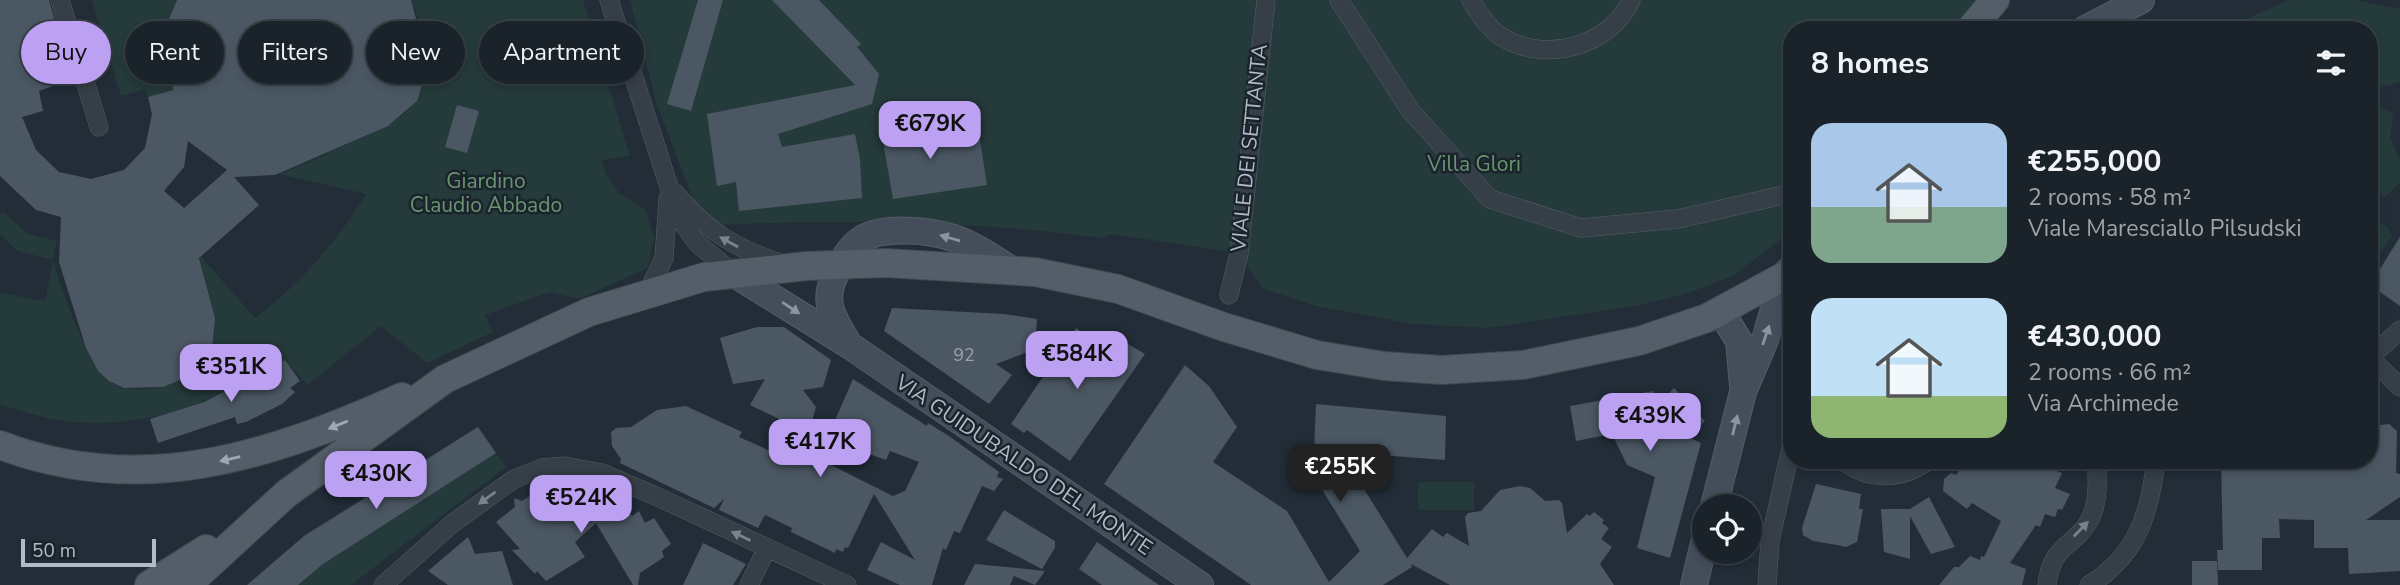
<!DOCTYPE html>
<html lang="en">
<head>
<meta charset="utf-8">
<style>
	:root { --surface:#1a222a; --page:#272f36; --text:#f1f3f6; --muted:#9fa4a8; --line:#383f47; --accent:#bca0f2 }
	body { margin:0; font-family:"Nunito Sans",sans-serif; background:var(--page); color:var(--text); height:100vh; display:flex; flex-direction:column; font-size:26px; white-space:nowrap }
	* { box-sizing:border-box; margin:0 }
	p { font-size:23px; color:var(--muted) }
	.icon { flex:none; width:38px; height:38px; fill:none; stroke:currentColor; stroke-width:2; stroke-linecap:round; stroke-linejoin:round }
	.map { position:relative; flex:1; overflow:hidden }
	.sheet { position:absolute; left:1783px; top:21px; width:595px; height:448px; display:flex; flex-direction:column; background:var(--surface); border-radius:28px; box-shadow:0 4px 10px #0003,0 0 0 2px var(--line) }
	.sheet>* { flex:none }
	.guide { position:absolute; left:21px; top:21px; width:665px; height:63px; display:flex; gap:14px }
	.buttons { position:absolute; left:1692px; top:494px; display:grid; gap:14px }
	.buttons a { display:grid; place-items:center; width:70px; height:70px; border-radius:50%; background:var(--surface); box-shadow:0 4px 10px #0003,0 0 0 2px var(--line); font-size:35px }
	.scale { position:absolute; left:21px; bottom:18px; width:135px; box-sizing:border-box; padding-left:7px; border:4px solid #b1bac5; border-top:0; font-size:19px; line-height:24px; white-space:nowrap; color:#b1bac5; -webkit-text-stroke:5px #1b242d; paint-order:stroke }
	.price { position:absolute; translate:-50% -60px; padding:0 16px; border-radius:14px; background:var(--accent); color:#111; font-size:23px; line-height:46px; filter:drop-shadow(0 2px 4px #0008) }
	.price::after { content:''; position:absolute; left:50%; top:42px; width:21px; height:16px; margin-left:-10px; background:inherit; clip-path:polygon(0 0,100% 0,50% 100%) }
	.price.active { background:#222; color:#fff }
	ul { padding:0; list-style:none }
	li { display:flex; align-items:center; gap:21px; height:175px; padding:0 28px }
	li span { display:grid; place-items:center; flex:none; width:196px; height:140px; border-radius:21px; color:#555 }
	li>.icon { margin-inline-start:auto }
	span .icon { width:84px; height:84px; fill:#fffc; stroke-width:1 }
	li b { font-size:30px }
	h2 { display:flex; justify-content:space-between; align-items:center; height:84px; padding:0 28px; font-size:30px }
	.tag { padding:0 24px; border-radius:32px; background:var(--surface); box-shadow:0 4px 10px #0003,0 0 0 2px var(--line); font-size:24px; line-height:63px }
	.tag.active { background:var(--accent); color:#111 }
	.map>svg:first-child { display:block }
	.green { fill:#253a3a }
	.building { fill:#4b5864; fill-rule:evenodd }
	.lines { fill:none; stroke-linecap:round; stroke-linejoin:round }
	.street-casing { stroke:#545d66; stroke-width:19 }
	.secondary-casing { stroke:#545d66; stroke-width:28 }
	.primary-casing { stroke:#3f4852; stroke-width:30 }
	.street { stroke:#363f48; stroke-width:18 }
	.secondary { stroke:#444e5b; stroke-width:26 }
	.primary { stroke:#545e69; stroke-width:28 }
	.oneway { fill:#8b94a0 }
	.oneway2 { fill:#7a838d }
	.oneway3 { fill:#9ea8b3 }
	.labels { text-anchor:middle; stroke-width:5; stroke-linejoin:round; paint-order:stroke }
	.number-label { font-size:18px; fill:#98a2ad }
	.street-label { font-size:21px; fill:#b1bac5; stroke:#1b242d }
	.park-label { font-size:21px; fill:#699470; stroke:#1b242d }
</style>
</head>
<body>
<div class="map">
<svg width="2400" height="585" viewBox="0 0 2400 585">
	<rect width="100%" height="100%" fill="#222d38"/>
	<path class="green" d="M92,0H177L165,28L173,90L148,97L145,89L121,96Z
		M411,0H583L630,156L602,160L606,174L619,193L645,209L654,238L648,268L578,299L550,292L485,315L493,332L427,363L381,326L307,385L285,360C213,402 148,431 62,421C42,418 20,410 0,405V293L45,301L53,260L18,251L0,235V214L3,211L28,234L57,241C56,247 52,255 54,261C58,284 91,370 109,381C125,391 148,391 166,386C238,361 212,309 198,253L255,318C301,283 336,243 366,194L278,174C303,165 327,154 352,142C398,122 429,108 424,52C422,34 418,16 411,0Z
		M630,0H1988L1964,30H1792V225L1778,242L1733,276L1682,295L1635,306L1488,328L1413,324L1316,306L1264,289L1238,253L1111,234L1102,238C973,221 847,219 717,225L694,201L657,105Z
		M2290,0H2355L2400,9V82L2375,89V102L2394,115L2390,137L2400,160V183L2385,197L2372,191L2370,175V30H2220Z
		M2370,220L2386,226L2392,235L2370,269Z
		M496,453L506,467L351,585H298L323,564Z
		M1418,482H1474V510H1418Z"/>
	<path class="building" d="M0,0H49L66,59L49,64L56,85L39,91L43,111L22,117L36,150L59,172L91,179L124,170L145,148L152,114L148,97L173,90L165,28L177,0H411L423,44V82L417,101L388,126L275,175L234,177L259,205L199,258L215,318L212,352L188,377L163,387L124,388L109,381L98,371L86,348L59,262L61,217L36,210L0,176ZM188,141L227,170L184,208L164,191L184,167Z
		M698,0H723L691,111L667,104Z
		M772,0H819L861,44L857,47L879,74L872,104L778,134L782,147L855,134L860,159L862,198L739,211L736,182L717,186L707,114L855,85Z
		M457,105L479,111L467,153L445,147Z
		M940,120L945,145L980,140L987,185L893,199L881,130Z
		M2400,237V306L2370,285Z
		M892,308L1004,314L1037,319L1036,334L1029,337L1028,352L996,364L1012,375L989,404L884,331Z
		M757,327H784L831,360L823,387L803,390L816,407L811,425L806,422L802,430L750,405L765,379L733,384L720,338Z
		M1076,328L1098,343L1104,334L1127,348L1128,344L1145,354L1070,461L1027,430L1024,433L1011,424Z
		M285,360L300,381L290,388L295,392L282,404L246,422L237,424L235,417L158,443L150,419L204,402Z
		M1185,365L1209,386L1237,427L1213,462L1287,511L1329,582L1360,551L1313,475L1316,404L1446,416L1445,460L1341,452L1407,558L1432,529L1443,537L1447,533L1469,546L1465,517L1468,513L1481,511L1500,490L1520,486L1530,488L1545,501L1559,500L1562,503L1567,533L1587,514L1590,516L1594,512L1604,520L1602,523L1609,528L1601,539L1612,547L1600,564L1614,585H1450L1411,564L1412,567L1383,585H1251L1104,484Z
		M853,379L927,426L928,423L949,436L999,472L997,477L1003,479L994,491L982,486L960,533L954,531L946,550L943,548L932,585H900L867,570L881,542L915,560L874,494L848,548L845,547L843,552L836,549L835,553L791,532L792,528L765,515L758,528L719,510L724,499L714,508L620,463L621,459L612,446L611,432L616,428L631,427L657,410L686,406L742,432L739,437L773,452L775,448L814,466L817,461L827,467L829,464L893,496L905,491L919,462L890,451L886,460L838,443L839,440L829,434Z
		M1674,388L1705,421L1688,437L1701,443L1670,558L1637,548L1655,477L1627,465L1612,434L1576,441L1570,406L1653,391L1660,402Z
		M2389,424L2397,431L2396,473L2400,474V497L2366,520H2400V571L2349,574L2348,548H2314V520L2279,519L2280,538H2262V570H2218L2217,550H2223L2221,460H2370V426Z
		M478,427L496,453L323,564L298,585H247L304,536Z
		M1967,460H2026L2062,473L2055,488L2070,494L2062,510L2058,509L2055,517L2045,514L2040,527L2036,525L2010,563L2026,569L2022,585H1939L1954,567H1959L1970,556L1980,560L1981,556L1984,557L2001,521L1972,503L1967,509L1943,491L1944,479L1951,473L1956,475Z
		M1816,484L1861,494L1859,509H1863L1857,542L1846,547L1837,545L1813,541L1803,535L1802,528Z
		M542,488L555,510L569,514L589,500L595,502L609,495L617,509L626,505L632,516L639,511L645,523L654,518L671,544L662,551L664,557L640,573L638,585H633L596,523L575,542L585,557L546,581L537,571L535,574L512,550L520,549L496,522L515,507L514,498L522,501Z
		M1929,497L1955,547L1931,554L1910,516V559L1884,552L1881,509H1910Z
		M1004,510L1055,541V548L1042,569L986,540Z
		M468,537L475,554L502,551L513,585H448L428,571Z
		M1097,542L1159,585H1102L1079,569Z
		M703,543L746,564L733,585H683Z
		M2192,561H2217L2218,585H2192Z
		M975,564L1017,568L1045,571L1035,585L1014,576L1010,585H964Z"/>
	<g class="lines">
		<defs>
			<path id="street" d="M60,0L99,127
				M609,0L679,218L697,243L733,273
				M1339,0L1410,110L1490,199L1581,228L1678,219L1792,193
				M1471,0C1477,12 1490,30 1502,37C1545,64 1611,46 1631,0
				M674,192C708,232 733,247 782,264
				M648,292L664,258L668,199
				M1229,295L1239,253L1266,0
				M2370,357L2400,330
				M2370,358L2400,387
				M1842,460C1869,482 1902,480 1929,460
				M383,585L453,523L514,479L542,468L564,466L602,473L658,497L847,585
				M749,585L767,548
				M1767,585L1770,541L1792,443
				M2047,585C2051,543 2075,548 2090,519C2099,502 2098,479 2096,460
				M2089,585C2137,556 2150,513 2156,460"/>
			<path id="secondary" d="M2084,30L2141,0
				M733,273L849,345L1200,585
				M1721,312L1739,341L1743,386
				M848,343C831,316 821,299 838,269C844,258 851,246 862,239C884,226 929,230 953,238C973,244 992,258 1010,269
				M1714,506L1743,392L1765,340L1783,277L1792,267
				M1694,585L1704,543"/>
			<path id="primary" d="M1970,30L1995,0
				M0,445C142,499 270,456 402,397
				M149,585L206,549
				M187,585L286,494L445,379L589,312L704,277L807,266L886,263L1035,272L1118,289L1224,327L1317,355L1384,366L1441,370L1523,365L1639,341L1707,318L1792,272"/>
		</defs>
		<use href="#street" class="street-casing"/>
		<use href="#secondary" class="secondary-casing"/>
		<use href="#primary" class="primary-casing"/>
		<use href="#street" class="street"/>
		<use href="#secondary" class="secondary"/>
		<use href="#primary" class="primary"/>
	</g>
	<defs><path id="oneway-solid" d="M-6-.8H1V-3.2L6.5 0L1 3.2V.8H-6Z" transform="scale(1.75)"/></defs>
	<g class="oneway">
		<use href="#oneway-solid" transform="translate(950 238) rotate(-164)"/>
		<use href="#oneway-solid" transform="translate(791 308) rotate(34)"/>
		<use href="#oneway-solid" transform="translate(1766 335) rotate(-71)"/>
		<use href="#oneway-solid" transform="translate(1735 425) rotate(-76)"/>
	</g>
	<g class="oneway2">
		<use href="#oneway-solid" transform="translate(729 242) rotate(-151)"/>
		<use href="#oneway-solid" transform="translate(487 498) rotate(144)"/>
		<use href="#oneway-solid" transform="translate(2081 529) rotate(-46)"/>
		<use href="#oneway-solid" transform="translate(741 536) rotate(-155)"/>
	</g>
	<g class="oneway3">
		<use href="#oneway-solid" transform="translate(338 425) rotate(158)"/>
		<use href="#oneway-solid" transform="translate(230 459) rotate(167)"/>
	</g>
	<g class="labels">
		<g class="number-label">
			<text x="964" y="361">92</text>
		</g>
		<g class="street-label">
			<text transform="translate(1249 148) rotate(-84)" y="7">VIALE DEI SETTANTA</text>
			<text transform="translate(1024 465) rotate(34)" y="7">VIA GUIDUBALDO DEL MONTE</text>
		</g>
		<g class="park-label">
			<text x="1474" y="171">Villa Glori</text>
			<text x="486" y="188">Giardino<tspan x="486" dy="24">Claudio Abbado</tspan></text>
		</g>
	</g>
</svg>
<div class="buttons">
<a><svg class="icon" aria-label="locate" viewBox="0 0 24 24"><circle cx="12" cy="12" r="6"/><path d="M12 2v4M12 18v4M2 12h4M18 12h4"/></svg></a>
</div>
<div class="scale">50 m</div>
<b class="price" style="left:930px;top:161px">€679K</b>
<b class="price" style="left:1077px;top:391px">€584K</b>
<b class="price" style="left:231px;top:404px">€351K</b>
<b class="price" style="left:1650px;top:453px">€439K</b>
<b class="price" style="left:820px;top:479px">€417K</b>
<b class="price active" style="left:1340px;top:504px">€255K</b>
<b class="price" style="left:376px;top:511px">€430K</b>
<b class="price" style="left:581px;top:535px">€524K</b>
<div class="guide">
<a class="tag active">Buy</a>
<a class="tag">Rent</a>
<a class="tag">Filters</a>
<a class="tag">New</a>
<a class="tag">Apartment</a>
</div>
<section class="sheet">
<h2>8 homes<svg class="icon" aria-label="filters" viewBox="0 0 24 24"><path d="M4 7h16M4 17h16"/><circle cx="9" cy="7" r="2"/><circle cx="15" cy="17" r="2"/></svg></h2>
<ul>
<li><span style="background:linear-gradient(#a9c7e8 60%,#7fa58c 0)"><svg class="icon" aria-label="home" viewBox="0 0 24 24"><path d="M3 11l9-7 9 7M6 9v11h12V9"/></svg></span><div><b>€255,000</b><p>2 rooms · 58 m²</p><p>Viale Maresciallo Pilsudski</p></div></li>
<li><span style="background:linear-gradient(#bfe0f5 70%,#8fb573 0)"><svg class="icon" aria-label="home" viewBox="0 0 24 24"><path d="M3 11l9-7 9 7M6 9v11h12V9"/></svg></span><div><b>€430,000</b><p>2 rooms · 66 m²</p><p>Via Archimede</p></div></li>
</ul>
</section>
</div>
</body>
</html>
